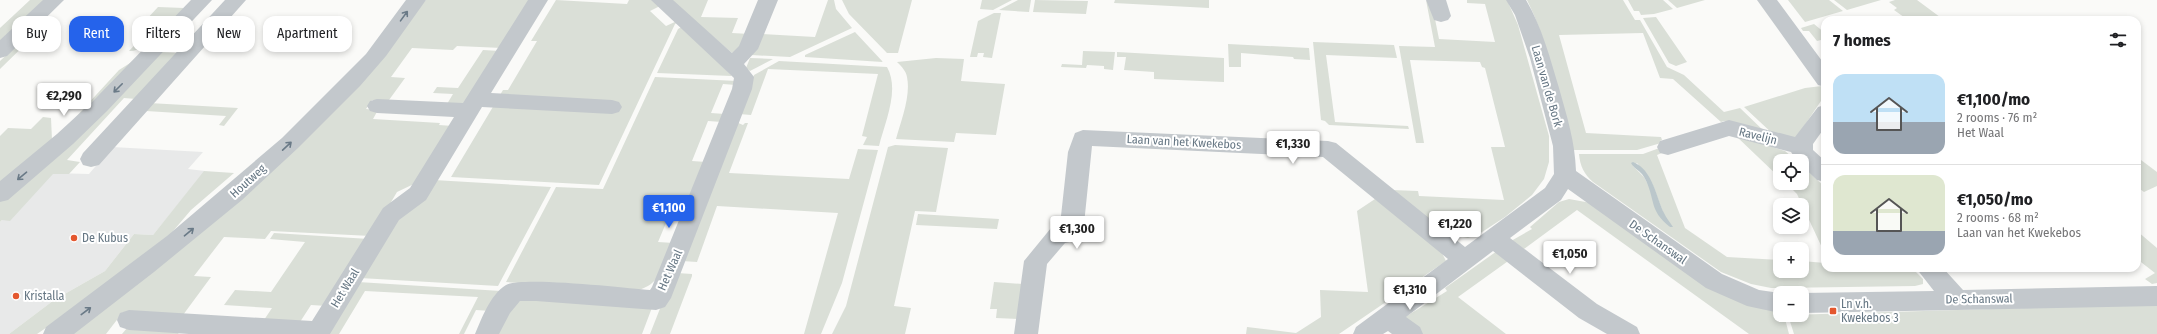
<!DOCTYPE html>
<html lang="en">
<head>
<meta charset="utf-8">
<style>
	:root { --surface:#fff; --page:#f2f2f2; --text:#202124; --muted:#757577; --line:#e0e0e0; --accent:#2563eb }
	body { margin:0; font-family:"Fira Sans Condensed",sans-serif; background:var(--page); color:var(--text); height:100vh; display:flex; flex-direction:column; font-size:15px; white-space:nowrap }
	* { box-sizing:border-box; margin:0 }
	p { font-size:13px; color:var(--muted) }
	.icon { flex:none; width:22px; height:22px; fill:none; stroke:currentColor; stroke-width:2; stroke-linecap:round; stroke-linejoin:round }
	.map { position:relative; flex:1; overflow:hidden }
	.sheet { position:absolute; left:1821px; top:16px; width:320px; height:256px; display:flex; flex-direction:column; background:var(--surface); border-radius:12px; box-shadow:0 2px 6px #0003 }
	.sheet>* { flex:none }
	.top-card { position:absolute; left:12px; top:16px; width:380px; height:36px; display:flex; gap:8px }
	.controls { position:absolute; left:1773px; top:154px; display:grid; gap:8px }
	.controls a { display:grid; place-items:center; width:36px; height:36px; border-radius:8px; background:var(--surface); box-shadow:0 2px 6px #0003; font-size:20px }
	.price { position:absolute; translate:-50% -34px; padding:0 9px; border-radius:4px; background:#fff; color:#222; font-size:13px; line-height:26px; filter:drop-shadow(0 1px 2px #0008) }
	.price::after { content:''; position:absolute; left:50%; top:24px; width:12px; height:9px; margin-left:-6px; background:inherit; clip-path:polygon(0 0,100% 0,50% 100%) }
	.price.current { background:var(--accent); color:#fff }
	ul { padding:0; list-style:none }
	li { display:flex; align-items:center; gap:12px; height:100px; padding:0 12px }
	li+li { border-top:1px solid var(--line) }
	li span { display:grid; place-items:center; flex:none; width:112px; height:80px; border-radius:12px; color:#555 }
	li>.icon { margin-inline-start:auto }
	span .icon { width:48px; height:48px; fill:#fffc; stroke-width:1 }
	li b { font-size:17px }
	h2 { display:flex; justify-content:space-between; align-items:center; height:48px; padding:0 12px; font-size:17px }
	.pill { padding:0 14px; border-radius:12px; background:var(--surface); box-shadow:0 2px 6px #0003; font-size:14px; line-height:36px }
	.pill.current { background:var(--accent); color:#fff }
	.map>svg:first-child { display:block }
	.built { fill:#e8e9e9 }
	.green { fill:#dadfd7; fill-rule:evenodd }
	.water { fill:#bbc7cb }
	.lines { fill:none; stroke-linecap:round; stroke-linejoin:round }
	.minor { fill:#c3c8cc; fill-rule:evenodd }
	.oneway { stroke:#6a7a87 }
	.poi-dot { fill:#e4572e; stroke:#fff; stroke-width:1.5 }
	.labels { text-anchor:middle; stroke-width:4; stroke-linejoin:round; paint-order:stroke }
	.street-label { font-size:12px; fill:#657683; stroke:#fff }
	.poi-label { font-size:12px; fill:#657683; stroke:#fff; text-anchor:start }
</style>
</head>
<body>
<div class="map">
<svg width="2157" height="334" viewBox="0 0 2157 334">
	<rect width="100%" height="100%" fill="#fafaf8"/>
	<path class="built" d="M112,147L203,152L188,169L205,171L153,235L134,234L105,271L54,300L9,334H0V222L53,173L89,174Z"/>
	<path class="green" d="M30,0H46L0,44V28Z
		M426,0H529L502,48L457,46L453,50L412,48L391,77L405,78L389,100H372L366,109L378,110L373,119L440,123L439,125L453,126L418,182L397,192L371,236L271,231L265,239L224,237L194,276L211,277L183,315L123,312L106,334H66L130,288Z
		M556,0L627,4L629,0H653L660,6L650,11L666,26L677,21L678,22L675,24L599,185L451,177L503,90H508L537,41H531Z
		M671,0H708L701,17L738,18L732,33L750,34L737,52L732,53Z
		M828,0H834L836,9L852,28L790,57L751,55L760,34L815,37Z
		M842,0H912L898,53H887L849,14Z
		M982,0H1012L993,10L980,9Z
		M1018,0H1031L1029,12L999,10Z
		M1035,0L1088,1L1086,14L1033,12Z
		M1115,0H1209V8L1114,3Z
		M1426,0L1434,14L1439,39L1495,42L1485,4L1467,3V0H1507L1518,25L1549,136V162L1544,179L1532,195L1505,217L1479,234L1468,238L1447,234L1391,190L1418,191L1419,196L1504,200L1491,147H1505L1485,68L1482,67L1480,62L1410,60L1424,143H1416L1399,46L1435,47Z
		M1527,0H1623L1635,20H1640L1667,67L1684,75L1724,112L1740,108L1766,133L1724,121L1721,122L1673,79L1660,78L1643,33L1559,35L1586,133L1661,137L1662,140L1660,141L1661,143L1637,150H1573C1559,100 1550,46 1527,0Z
		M1628,0H1663L1673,9L1654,14L1641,15L1639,11H1634Z
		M1668,0H1705L1677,8Z
		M1788,0H1829L1843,11L1805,22Z
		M1834,0H1881L1847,10Z
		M1895,0H1917L1944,20H1908L1894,10L1897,8L1889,2Z
		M158,7L184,8C172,21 148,52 129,51L156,22L145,21Z
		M994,13H1001L992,58L983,57L984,53H978L977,57H970L978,21Z
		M1656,17L1687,62L1676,66L1669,63L1643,18Z
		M1814,24L1825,33V39L1817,41L1809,31H1803L1801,28Z
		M683,26L732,76L657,73L678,29Z
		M35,28H42L0,69V61Z
		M855,32L883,62L805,57V55Z
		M1313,42L1394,45L1397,58L1326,55L1335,122L1408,126L1409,129L1329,125L1325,121L1321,120Z
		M1228,44L1309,48L1310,60L1294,59L1293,57L1241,53V67H1229Z
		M483,50L500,51L467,105L447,104L453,94L433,93L437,87L458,88Z
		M1083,51L1115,52L1113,70L1104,69V66L1087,65L1086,68L1061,67L1062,64L1082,65Z
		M161,52L179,53L136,99L124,98L67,160L80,162L69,174H53L10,221L2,220L0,222V201Z
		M1117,52L1224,58V82L1154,79V72L1124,70L1126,57H1117Z
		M138,58H139L73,120L119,70Z
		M750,58L773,59L750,71L746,68Z
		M936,58L964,59L961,81L1005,84L996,135L956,133L954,142L896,139C901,121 911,96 907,77C906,71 902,67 897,62Z
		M779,61L887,67C900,90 885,122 879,146L863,145L867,137L862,136L878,74L768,69L751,115L739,114L754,75Z
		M655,77L737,81L736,85L723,84L711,113L725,114L722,122L708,121L692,161L706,162L692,198L677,197L658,242L674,243C664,265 661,286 634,291L506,282L556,187L603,189Z
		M1822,86L1824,92L1823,98L1794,141L1774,135L1744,107L1805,88Z
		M149,103L238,108L224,126L219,125L226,116L146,111Z
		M43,117L51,118L52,140L0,187V136L8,128L31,129Z
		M736,122L743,125L745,123H748L729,173L849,179L858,149L878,150L842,283L821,334H804L838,213L717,206L697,262L682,261Z
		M1735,135L1785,151L1797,161H1780V178Z
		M895,145L948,148L936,212L915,211L894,306L911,308L905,334H832L846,306L888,147Z
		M1665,146L1669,150L1657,155L1685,228L1727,257L1780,260V271H1802V261L1825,263V268H1912L1923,279V284L1915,286L1771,288L1751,284L1721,272L1593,182C1584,174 1580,166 1579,154H1643ZM1637,163L1652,183L1664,215L1672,227H1670L1644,177L1633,166Z
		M2137,157L2157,172V186L2144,192L2137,187Z
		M1802,166L1825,187V254L1797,194L1786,183H1802Z
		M204,171L234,173L191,210L168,237L75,308L37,334H9L54,300L105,271L134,234L153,235Z
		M434,180L551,187L498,286L360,278L399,215Z
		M1375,199L1438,245L1446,261L1339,334H1246L1247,327L1296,333L1321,317L1320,290L1368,292L1357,211Z
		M1569,199L1591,203L1780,308V315H1784L1789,334H1749L1577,210L1520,252L1511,241L1532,229L1530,227L1559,202Z
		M918,214L999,219L997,229L916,225Z
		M2137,231L2157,248V283L2152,284L2145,279L2155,273L2137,259Z
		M274,233L369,239L327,306L311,305L300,322L264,320L272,308L224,305L235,290L271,292L305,242L270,239Z
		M1497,251L1511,259L1458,297L1506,334H1418L1402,319L1447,291L1445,288Z
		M677,273L692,274V276L670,334H650L661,306Z
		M358,282L501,291L491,311L476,310L464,334H459L478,297L365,291L339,334H326Z
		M994,282L1023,284L1018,319L996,318L997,309H990Z
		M523,299L653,305L642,334H495L510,307Z
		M2157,304V334H1794L1788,315Z
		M127,328L182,329L178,334H122Z"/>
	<path class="water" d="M1633,162C1653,170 1656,197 1664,213C1666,218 1670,222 1673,227H1670C1648,210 1656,198 1644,177C1641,171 1634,169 1631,163Z"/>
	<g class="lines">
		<path class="minor" d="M43,0H64L7,56L0,58V40Z
			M191,0H212L107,111L73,144L8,200L0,202V181L57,134L93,101Z
			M225,0H246L99,165L91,167L83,165L80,159L83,153Z
			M406,0H426L386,56L360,86L298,148L242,200L154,272L74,334H43L46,327L167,236L282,138L366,54Z
			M528,0H548L491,93L612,100L619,102L622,107L619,112L612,114L482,107L426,200L399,220L330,334H189L129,330L120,327L117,320L120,313L129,310L312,321L383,208L410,188L454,117L377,113L370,111L367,106L370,101L377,99L463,103Z
			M651,0H673L732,53L739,46L758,0H778L758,49L744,64L754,77L752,89L671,298L665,307L656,310L536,301H520L510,313L499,334H475C482,318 490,295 506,285C521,276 626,288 650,290L652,287L732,89L734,78Z
			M1426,0H1446L1451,16L1448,20L1441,22L1434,20Z
			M1506,0H1526C1542,27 1550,58 1559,88C1567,117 1575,141 1576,171L1722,274L1759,290L1780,293V313L1747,306L1706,288L1568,189L1561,200L1510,238L1597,304L1637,327L1640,334H1607L1579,318L1493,251L1406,317L1420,327L1423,334H1392L1388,331L1383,334H1353L1356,327L1448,259L1323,157L1092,146L1083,234L1079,240L1065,243L1047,264L1038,334H1014L1024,261L1051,228L1060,225L1068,152L1075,133L1083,130L1328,141L1336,143L1465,247L1545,188L1554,174L1553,146L1530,58L1515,15Z
			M1757,0H1777L1825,65V87L1818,85Z
			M1825,105V127L1813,144V150L1825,161V182L1817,180L1802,166V161H1797L1791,152L1729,136L1668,155L1660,153L1657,147L1660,141L1729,120L1795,137L1818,107Z
			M1916,268H1943L1963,290L2157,286V306L1802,313V293L1934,291Z"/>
	</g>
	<defs><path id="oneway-shaft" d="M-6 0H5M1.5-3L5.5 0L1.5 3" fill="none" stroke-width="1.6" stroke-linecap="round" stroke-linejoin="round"/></defs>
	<g class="oneway">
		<use href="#oneway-shaft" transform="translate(404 16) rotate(-54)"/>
		<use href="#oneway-shaft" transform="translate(118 88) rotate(135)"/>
		<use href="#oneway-shaft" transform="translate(287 146) rotate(-43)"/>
		<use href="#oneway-shaft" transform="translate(22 176) rotate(140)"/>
		<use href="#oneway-shaft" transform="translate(189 232) rotate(-40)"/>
		<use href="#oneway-shaft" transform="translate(86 311) rotate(-37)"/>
	</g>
	<g class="poi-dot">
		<circle cx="74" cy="238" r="4"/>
		<circle cx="16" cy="296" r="4"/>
		<rect x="1829" y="307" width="8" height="8" rx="2"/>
	</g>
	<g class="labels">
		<g class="street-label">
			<text transform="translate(1547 86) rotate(74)" y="4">Laan van de Bork</text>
			<text transform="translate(1758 136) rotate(14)" y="4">Ravelijn</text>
			<text transform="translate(1184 142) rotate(3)" y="4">Laan van het Kwekebos</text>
			<text transform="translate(248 181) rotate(-42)" y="4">Houtweg</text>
			<text transform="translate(1658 242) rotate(35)" y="4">De Schanswal</text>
			<text transform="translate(670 270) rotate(-66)" y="4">Het Waal</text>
			<text transform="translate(345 288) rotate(-59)" y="4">Het Waal</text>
			<text transform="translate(1979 299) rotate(-1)" y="4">De Schanswal</text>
		</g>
		<g class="poi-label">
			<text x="82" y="242">De Kubus</text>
			<text x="24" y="300">Kristalla</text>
			<text x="1841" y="308">Ln v.h.<tspan x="1841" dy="14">Kwekebos 3</tspan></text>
		</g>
	</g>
</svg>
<div class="controls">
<a><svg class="icon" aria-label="locate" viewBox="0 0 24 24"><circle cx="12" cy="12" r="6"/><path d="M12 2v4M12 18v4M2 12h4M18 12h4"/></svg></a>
<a><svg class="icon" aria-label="layers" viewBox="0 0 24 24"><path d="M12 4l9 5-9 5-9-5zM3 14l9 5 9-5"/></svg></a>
<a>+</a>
<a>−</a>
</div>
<b class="price" style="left:64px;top:117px">€2,290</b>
<b class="price" style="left:1293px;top:165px">€1,330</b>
<b class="price current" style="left:669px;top:229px">€1,100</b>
<b class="price" style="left:1455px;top:245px">€1,220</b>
<b class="price" style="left:1077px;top:250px">€1,300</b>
<b class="price" style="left:1570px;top:275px">€1,050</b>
<b class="price" style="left:1410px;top:311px">€1,310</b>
<div class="top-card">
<a class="pill">Buy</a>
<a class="pill current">Rent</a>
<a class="pill">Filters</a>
<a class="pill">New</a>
<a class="pill">Apartment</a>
</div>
<section class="sheet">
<h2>7 homes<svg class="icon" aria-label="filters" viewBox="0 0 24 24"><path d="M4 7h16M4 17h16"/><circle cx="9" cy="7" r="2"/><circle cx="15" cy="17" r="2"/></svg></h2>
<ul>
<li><span style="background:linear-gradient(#bfe0f5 60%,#9aa5b1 0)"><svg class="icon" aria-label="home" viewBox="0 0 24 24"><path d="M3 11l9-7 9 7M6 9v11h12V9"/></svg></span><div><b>€1,100/mo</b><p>2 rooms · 76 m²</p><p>Het Waal</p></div></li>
<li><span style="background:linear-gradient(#dfe7d0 70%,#9aa5b1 0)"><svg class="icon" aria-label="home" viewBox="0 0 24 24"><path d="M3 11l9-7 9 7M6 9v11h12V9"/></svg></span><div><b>€1,050/mo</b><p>2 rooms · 68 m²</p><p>Laan van het Kwekebos</p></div></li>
</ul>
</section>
</div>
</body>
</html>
